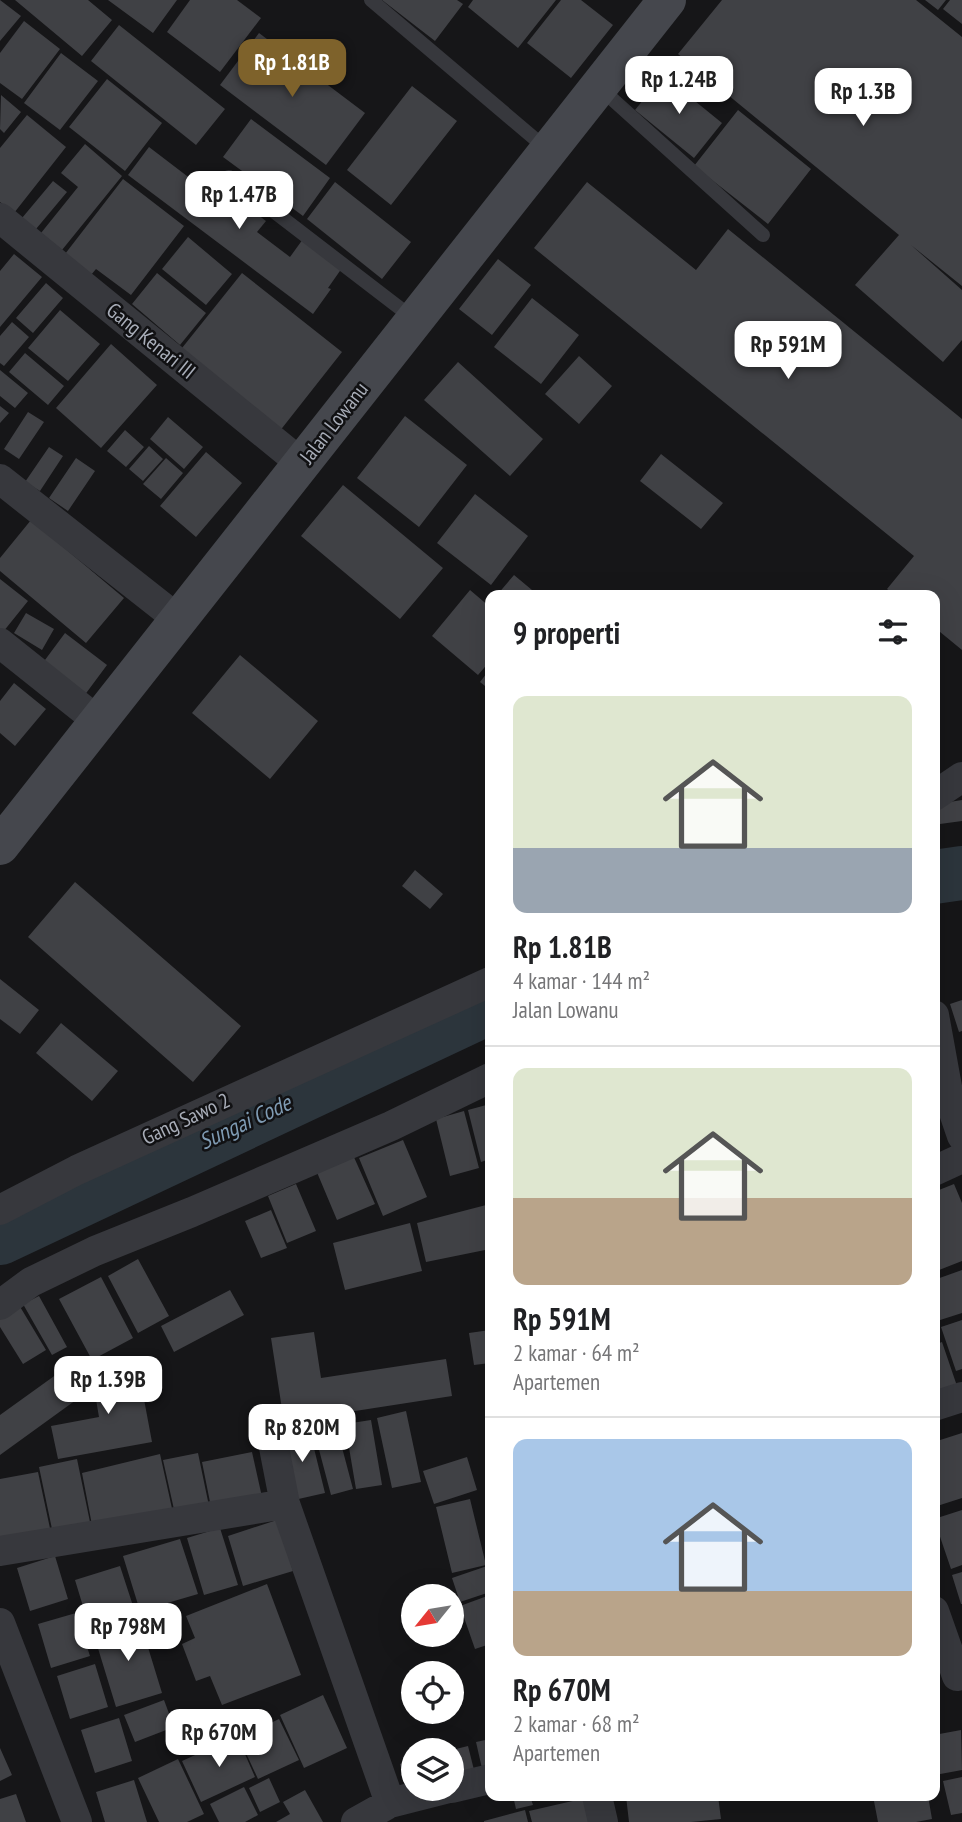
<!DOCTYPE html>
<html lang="id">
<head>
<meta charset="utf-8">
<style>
	:root { --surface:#fff; --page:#f6f6f6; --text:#202124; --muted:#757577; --line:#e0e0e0; --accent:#7e622b }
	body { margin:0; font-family:"PT Sans Narrow",sans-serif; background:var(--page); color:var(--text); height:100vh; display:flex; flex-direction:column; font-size:26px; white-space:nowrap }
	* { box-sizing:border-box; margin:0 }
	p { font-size:23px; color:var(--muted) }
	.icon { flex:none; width:38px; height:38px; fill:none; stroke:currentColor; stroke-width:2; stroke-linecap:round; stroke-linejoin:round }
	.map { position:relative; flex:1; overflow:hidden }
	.details { position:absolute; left:485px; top:590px; width:455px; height:1211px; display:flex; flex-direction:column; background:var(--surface); border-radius:14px; box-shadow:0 7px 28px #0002 }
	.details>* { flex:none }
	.needle { width:46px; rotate:240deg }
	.fabs { position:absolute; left:401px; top:1584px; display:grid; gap:14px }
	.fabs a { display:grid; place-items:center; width:63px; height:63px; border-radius:50%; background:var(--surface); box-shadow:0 7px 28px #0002; font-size:35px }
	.price { position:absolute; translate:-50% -60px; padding:0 16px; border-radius:14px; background:#fff; color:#222; font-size:23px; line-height:46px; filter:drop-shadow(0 2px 4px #0008) }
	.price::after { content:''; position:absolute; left:50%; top:42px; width:21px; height:16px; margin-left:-10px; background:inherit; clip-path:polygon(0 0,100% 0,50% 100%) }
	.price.current { background:var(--accent); color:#fff }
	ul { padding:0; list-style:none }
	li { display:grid; align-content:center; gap:14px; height:371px; padding:0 28px }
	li+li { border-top:2px solid var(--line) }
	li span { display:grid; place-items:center; height:217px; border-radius:14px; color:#555 }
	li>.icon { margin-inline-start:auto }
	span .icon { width:126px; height:126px; fill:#fffc; stroke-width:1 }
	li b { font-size:30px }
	h2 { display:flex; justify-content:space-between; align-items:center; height:84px; padding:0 28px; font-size:30px }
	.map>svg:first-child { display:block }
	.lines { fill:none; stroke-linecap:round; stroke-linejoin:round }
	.river { stroke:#2c353c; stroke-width:54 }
	.building { fill:#404145 }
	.service { stroke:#37383d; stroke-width:14 }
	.minor { stroke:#37383d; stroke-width:30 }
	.secondary { stroke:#45474d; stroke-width:38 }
	.labels { text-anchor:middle; stroke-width:5; stroke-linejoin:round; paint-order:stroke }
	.street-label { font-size:21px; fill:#a8adb8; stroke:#111113 }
	.water-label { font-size:23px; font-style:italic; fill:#7f9bb3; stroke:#111113 }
</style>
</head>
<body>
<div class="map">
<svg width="962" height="1822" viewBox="0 0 962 1822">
	<rect width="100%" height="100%" fill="#161618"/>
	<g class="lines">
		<path class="river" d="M934,877L962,873
			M0,1238L490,1007"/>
	</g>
	<path class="building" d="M0,0L21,16L0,41Z
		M15,0H88L112,20L82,56Z
		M108,0H177L153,33Z
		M190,0H237L261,18L220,72L167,32Z
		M382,0H457L463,4L435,41Z
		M473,0H556L518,48L468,7Z
		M561,0H581L613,25L571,78L527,43Z
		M722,0H916L962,37V286L911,245L962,290V340L943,362L855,285L899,235L678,54Z
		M925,0H946L938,10Z
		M950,0H962V24L943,9Z
		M24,21L60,49L22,99L0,83V53Z
		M119,25L225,109L196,145L91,61Z
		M259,33L365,113L326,165L220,85Z
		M61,53L98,81L60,130L24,103Z
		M663,75L722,123L694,158L635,110Z
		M107,79L162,123L125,171L69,127Z
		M412,86L457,121L391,205L347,170Z
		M1,95L21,112L4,133L0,129Z
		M738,110L811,169L768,224L694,166Z
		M27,115L66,147L14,213L0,202V148Z
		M251,119L330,178L303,216L223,157Z
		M85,144L122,176L62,250L41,233L78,187L61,173Z
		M149,147L204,189L211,179L266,221L257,232L290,257L303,239L342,268L328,288L331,289L313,314L128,175Z
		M123,179L184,226L131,295L96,269L91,275L65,254Z
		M53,181L67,192L36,229L22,218Z
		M335,182L411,242L382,279L307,219Z
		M587,182L696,270L728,229L962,419V650L934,627V595H894L887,589L914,556L534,248Z
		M188,237L232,274L206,305L162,269Z
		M14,254L42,277L0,327V271Z
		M498,259L531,285L492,335L459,309Z
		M157,273L206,313L180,345L132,304Z
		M242,273L342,352L279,432L178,353Z
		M46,283L63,298L33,333L16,318Z
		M532,298L579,335L541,384L494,347Z
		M60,310L100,344L68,381L28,348Z
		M12,322L29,337L4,366L0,363V336Z
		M111,344L157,385L101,448L56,408Z
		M25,353L64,386L48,405L9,372Z
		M579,356L612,386L579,424L545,394Z
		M458,362L543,439L510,476L424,400Z
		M0,370L28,393L15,408L0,396Z
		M0,406L9,413L0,423Z
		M28,412L44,422L19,459L4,449Z
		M405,416L467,465L419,527L357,478Z
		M168,417L203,447L184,469L150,439Z
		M125,430L144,447L126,467L107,451Z
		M149,446L163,459L143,481L129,469Z
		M49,447L63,456L40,491L25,482Z
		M206,452L242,483L196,537L160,506Z
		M661,454L723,503L701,529L640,481Z
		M76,458L95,471L68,511L49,498Z
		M166,458L183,473L161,499L143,484Z
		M343,485L443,568L400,619L301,536Z
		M475,494L528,536L491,585L437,543Z
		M31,520L124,598L86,643L0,571V558Z
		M514,575L538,595H497Z
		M0,579L28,601L3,632L0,629Z
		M470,590L490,607V661L478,675L432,636Z
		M26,613L54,629L42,650L14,633Z
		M65,633L107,665L84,696L42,664Z
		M240,655L318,721L270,779L192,713Z
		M490,669V690L480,682Z
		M14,683L46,709L15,746L0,733V701Z
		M962,800V821L940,824L937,804Z
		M415,870L443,894L430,909L402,886Z
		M75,882L241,1026L193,1082L28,937Z
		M0,979L39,1010L20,1034L0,1019Z
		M962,1000V1031L959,1032L950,1004Z
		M61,1023L118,1071L92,1101L36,1053Z
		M490,1104V1159L481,1162L468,1110Z
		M464,1111L479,1168L450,1176L436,1119Z
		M403,1140L427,1197L383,1216L359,1158Z
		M353,1155L375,1204L337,1220L316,1170Z
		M296,1184L316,1231L287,1243L268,1196Z
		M954,1184L962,1203V1261L934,1272V1192Z
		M490,1204V1249L426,1262L417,1223Z
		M271,1210L287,1248L261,1258L245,1221Z
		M410,1223L422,1271L345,1290L333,1243Z
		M138,1259L169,1316L138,1333L108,1276Z
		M962,1270V1313L937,1321L934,1314V1280Z
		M101,1277L133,1338L92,1360L59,1299Z
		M230,1290L244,1315L174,1352L161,1326Z
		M39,1296L67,1347L52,1355L23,1304Z
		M19,1305L46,1350L23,1364L0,1327V1317Z
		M962,1320V1369L956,1371L941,1327Z
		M490,1330V1363L474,1365L469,1333Z
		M314,1332L321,1378L446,1359L452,1396L284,1422L271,1338Z
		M942,1342L957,1386L934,1394V1345Z
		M137,1362L152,1442L58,1459L51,1426L99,1417L91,1370Z
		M57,1374L76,1400L0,1455V1415Z
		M406,1411L421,1482L392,1488L377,1418Z
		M371,1420L382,1485L356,1489L345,1424Z
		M335,1421L353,1489L331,1495L313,1427Z
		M309,1428L325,1493L294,1500L278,1435Z
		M962,1433V1498L934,1507V1442Z
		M252,1452L262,1497L211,1507L202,1462Z
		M198,1453L209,1506L175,1514L163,1460Z
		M160,1454L173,1513L92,1525L82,1473Z
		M467,1457L477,1490L434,1504L423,1471Z
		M77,1459L90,1522L52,1529L39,1467Z
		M38,1472L51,1533L0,1543V1479Z
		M470,1499L486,1565L452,1573L436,1507Z
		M962,1510V1565L951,1569L934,1519Z
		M277,1520L293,1571L243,1586L228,1536Z
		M220,1528L238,1585L204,1595L187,1538Z
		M180,1539L198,1594L140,1611L123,1556Z
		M55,1556L68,1599L30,1611L17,1568Z
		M490,1565V1592L460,1602L452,1578Z
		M120,1566L135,1612L89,1626L75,1580Z
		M962,1572V1604H961L952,1575Z
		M267,1584L301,1675L222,1705L210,1676L196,1681L182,1644L195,1638L186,1616Z
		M490,1595V1644L475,1649L460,1606Z
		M76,1613L90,1656L51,1668L38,1624Z
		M139,1618L162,1693L116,1707L93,1632Z
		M95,1664L108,1707L70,1719L57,1676Z
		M323,1695L347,1748L304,1768L280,1715Z
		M164,1700L174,1727L135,1742L124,1715Z
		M119,1718L132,1761L95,1773L81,1730Z
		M279,1719L299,1760L258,1779L239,1738Z
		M961,1730L962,1770L935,1775L934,1735Z
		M237,1736L255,1777L201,1802L182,1761Z
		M490,1739V1772L483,1773L476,1742Z
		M468,1746L475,1774L452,1780V1750Z
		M0,1748L12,1775L0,1781Z
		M178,1759L204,1814L187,1822H159L138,1778Z
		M413,1760V1789L407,1791L400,1764Z
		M962,1777V1813L951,1815L943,1781Z
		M269,1778L280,1802L260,1812L249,1788Z
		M134,1780L147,1822H105L96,1792Z
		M244,1787L258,1815L245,1822H219L210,1804Z
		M305,1790L323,1822H276L290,1814L283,1802Z
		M16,1794L26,1822H0V1799Z
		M513,1796H530L533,1805L516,1809Z
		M626,1796H718L721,1819L691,1822H629Z
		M873,1796H928L932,1819L916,1822H878Z
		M590,1797L596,1822H532L529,1811Z
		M525,1810L528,1822H484V1821Z"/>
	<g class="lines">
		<path class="service" d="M371,0L548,150
			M600,88L763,235
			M229,177L414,319"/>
		<path class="minor" d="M0,218L302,464
			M0,479L179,620
			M0,643L99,722
			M934,796L962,777
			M934,1015L949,1098L962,1136
			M934,1171L962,1158
			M0,1210L77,1170L490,982
			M0,1305L31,1282L95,1251L192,1212L391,1126L490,1078
			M934,1406L962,1397
			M271,1432L285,1504L390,1803L449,1788
			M0,1551L285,1504
			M934,1611L957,1676L962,1675
			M0,1623L77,1822
			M452,1788L490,1779
			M597,1796L603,1822
			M356,1822L390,1803"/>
		<path class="secondary" d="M0,846L667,0"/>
	</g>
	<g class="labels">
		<g class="street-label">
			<text transform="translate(151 341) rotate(39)" y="7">Gang Kenari III</text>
			<text transform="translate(334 423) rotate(-52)" y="7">Jalan Lowanu</text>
			<text transform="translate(186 1119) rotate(-25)" y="7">Gang Sawo 2</text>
		</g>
		<g class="water-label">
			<text transform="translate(245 1122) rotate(-25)" y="8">Sungai Code</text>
		</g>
	</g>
</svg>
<div class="fabs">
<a><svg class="needle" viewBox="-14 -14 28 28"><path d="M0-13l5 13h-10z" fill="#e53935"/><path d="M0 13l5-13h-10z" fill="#757577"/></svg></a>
<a><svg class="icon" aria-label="locate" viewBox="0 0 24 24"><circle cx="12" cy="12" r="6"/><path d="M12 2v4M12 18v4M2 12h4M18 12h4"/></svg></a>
<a><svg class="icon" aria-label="layers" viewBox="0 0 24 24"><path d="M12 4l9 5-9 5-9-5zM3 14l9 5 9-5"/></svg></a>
</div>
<b class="price current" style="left:292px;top:99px">Rp 1.81B</b>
<b class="price" style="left:679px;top:116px">Rp 1.24B</b>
<b class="price" style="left:863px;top:128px">Rp 1.3B</b>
<b class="price" style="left:239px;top:231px">Rp 1.47B</b>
<b class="price" style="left:788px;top:381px">Rp 591M</b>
<b class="price" style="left:108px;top:1416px">Rp 1.39B</b>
<b class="price" style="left:302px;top:1464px">Rp 820M</b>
<b class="price" style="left:128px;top:1663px">Rp 798M</b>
<b class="price" style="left:219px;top:1769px">Rp 670M</b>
<section class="details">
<h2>9 properti<svg class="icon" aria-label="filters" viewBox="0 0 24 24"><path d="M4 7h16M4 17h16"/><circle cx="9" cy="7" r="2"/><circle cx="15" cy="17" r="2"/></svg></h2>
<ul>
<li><span style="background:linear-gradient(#dfe7d0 70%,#9aa5b1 0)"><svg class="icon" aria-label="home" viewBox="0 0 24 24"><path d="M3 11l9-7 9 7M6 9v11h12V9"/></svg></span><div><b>Rp 1.81B</b><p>4 kamar · 144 m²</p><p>Jalan Lowanu</p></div></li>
<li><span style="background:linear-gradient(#dfe7d0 60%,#b9a48a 0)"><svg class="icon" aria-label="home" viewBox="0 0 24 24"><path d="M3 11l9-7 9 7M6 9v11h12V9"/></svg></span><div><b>Rp 591M</b><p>2 kamar · 64 m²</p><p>Apartemen</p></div></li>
<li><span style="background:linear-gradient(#a9c7e8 70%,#b9a48a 0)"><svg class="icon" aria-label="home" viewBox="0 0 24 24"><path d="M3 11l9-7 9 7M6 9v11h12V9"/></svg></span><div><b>Rp 670M</b><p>2 kamar · 68 m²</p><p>Apartemen</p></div></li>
</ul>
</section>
</div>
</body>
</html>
